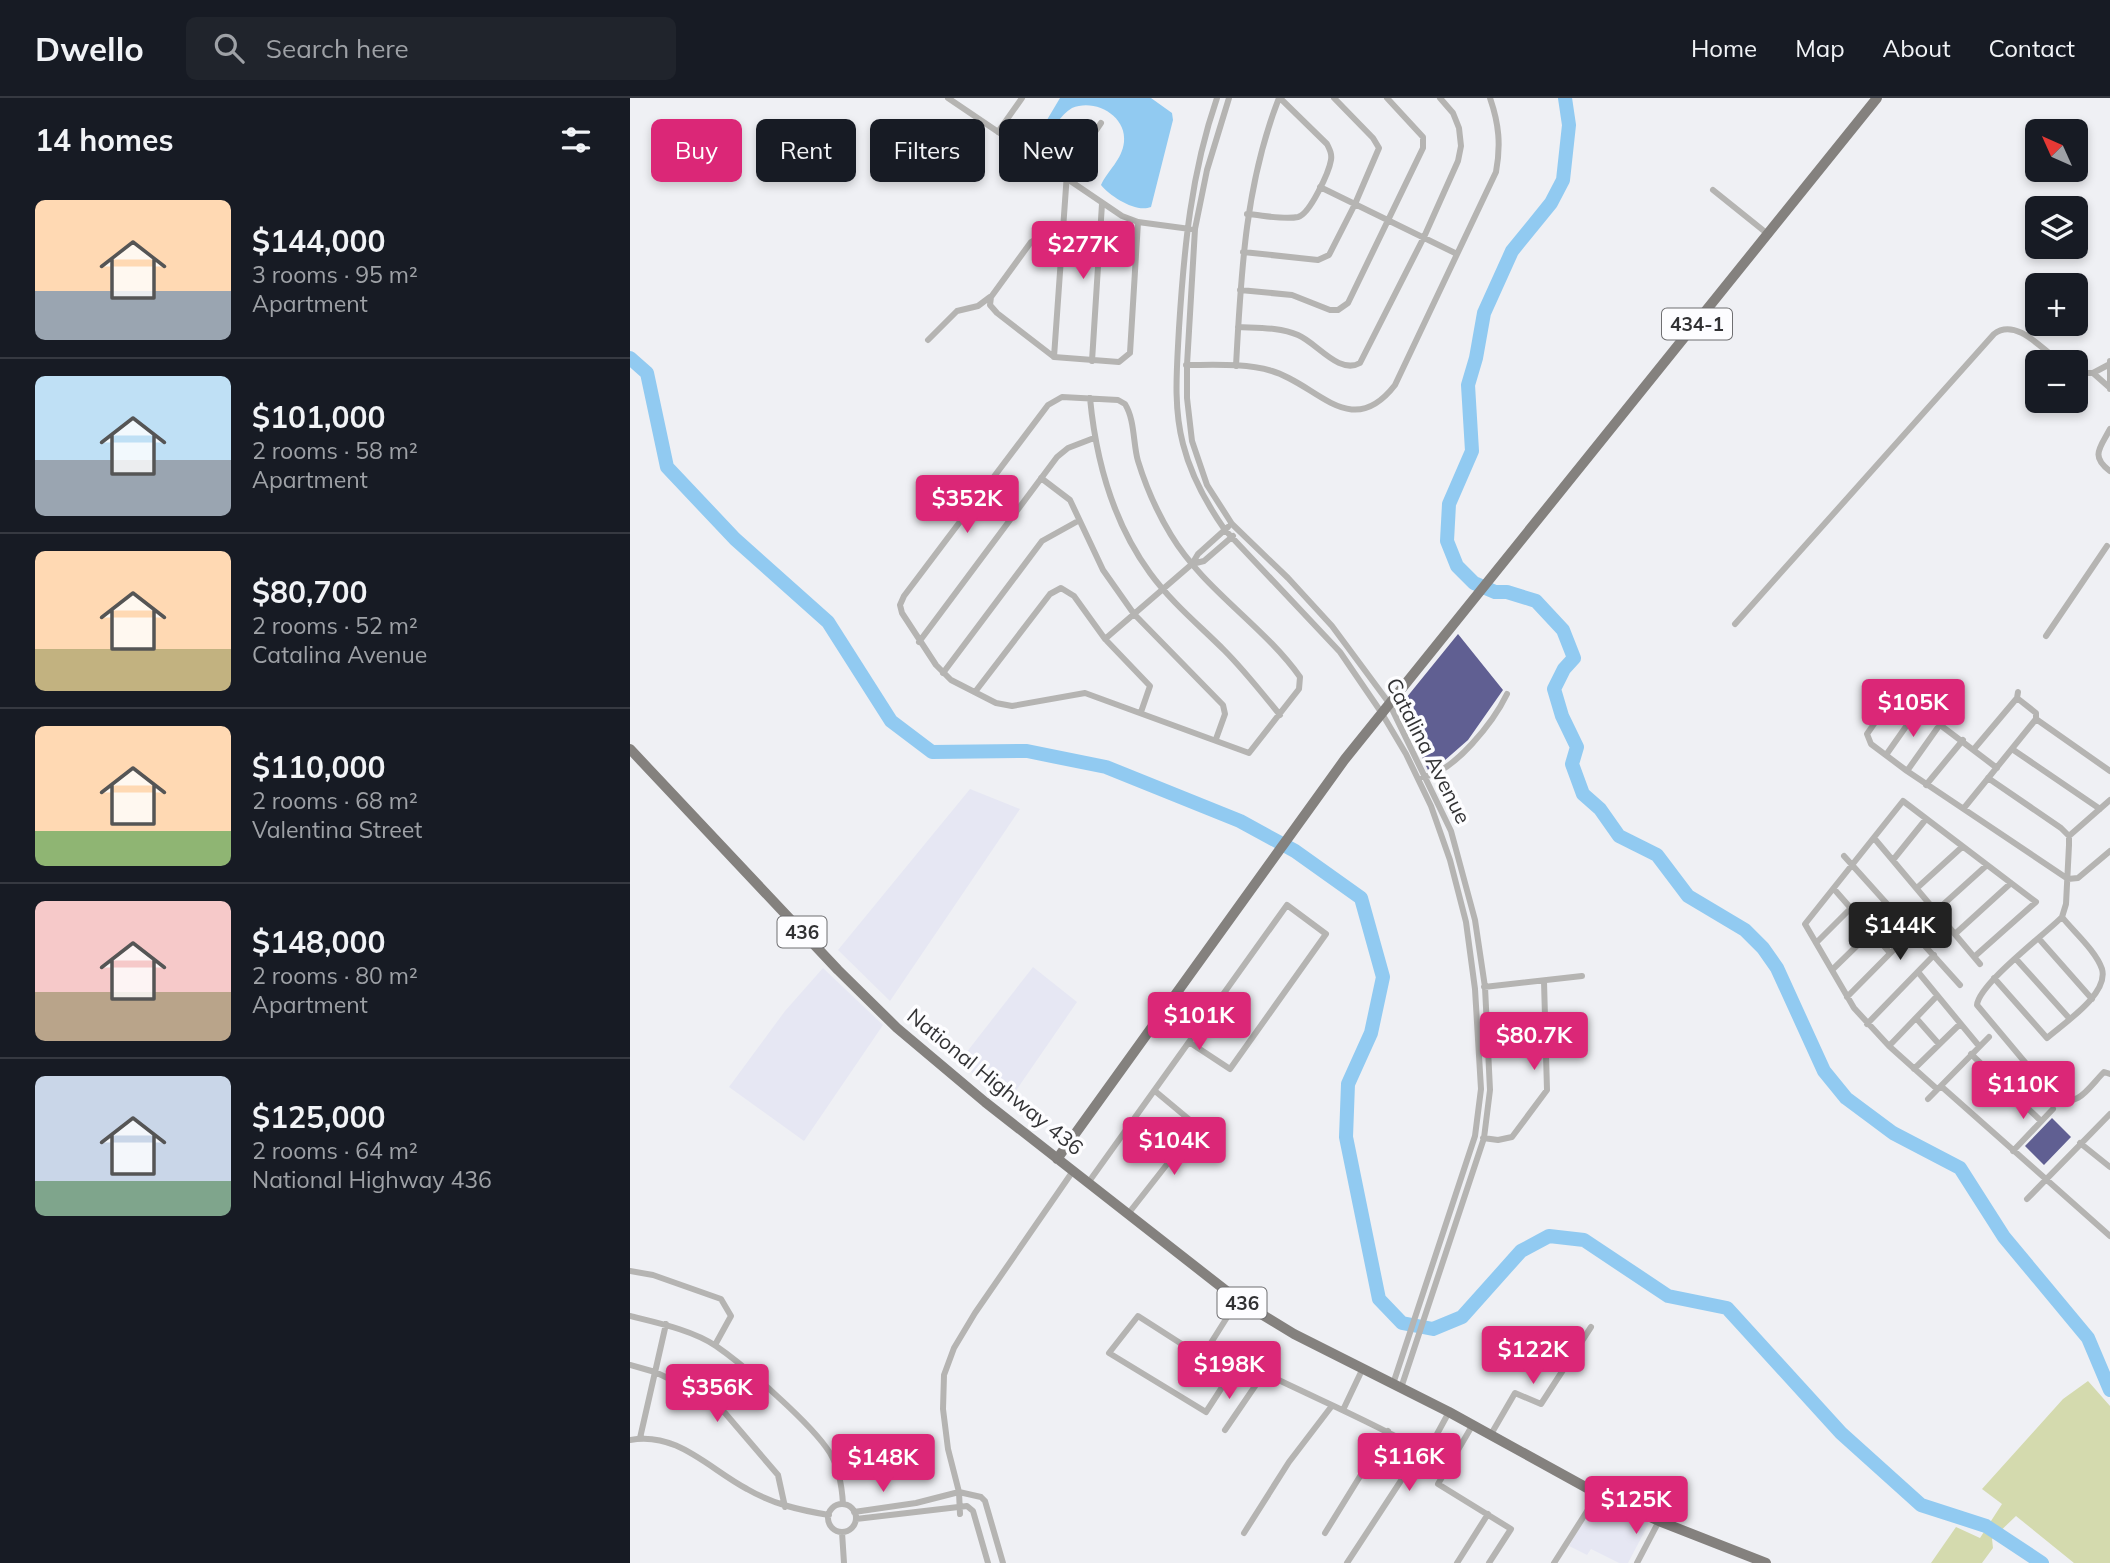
<!DOCTYPE html>
<html lang="en">
<head>
<meta charset="utf-8">
<style>
	:root { --surface:#171b24; --page:#20242c; --text:#f1f3f6; --muted:#9ea1a6; --line:#363941; --accent:#db2777 }
	body { margin:0; font-family:Mulish,sans-serif; background:var(--page); color:var(--text); height:100vh; display:flex; flex-direction:column; font-size:26px; white-space:nowrap }
	* { box-sizing:border-box; margin:0 }
	p { font-size:23px; color:var(--muted) }
	.icon { flex:none; width:38px; height:38px; fill:none; stroke:currentColor; stroke-width:2; stroke-linecap:round; stroke-linejoin:round }
	.map { position:relative; flex:1; overflow:hidden }
	.details { display:flex; flex-direction:column; background:var(--surface); width:630px }
	.details>* { flex:none }
	.guide { position:absolute; left:21px; top:21px; width:665px; height:63px; display:flex; gap:14px }
	.needle { width:46px; rotate:315deg }
	.tools { position:absolute; left:1395px; top:21px; display:grid; gap:14px }
	.tools a { display:grid; place-items:center; width:63px; height:63px; border-radius:10px; background:var(--surface); box-shadow:0 4px 10px #0003; font-size:35px }
	.price { position:absolute; translate:-50% -60px; padding:0 16px; border-radius:7px; background:var(--accent); color:#fff; font-size:23px; line-height:46px; filter:drop-shadow(0 2px 4px #0008) }
	.price::after { content:''; position:absolute; left:50%; top:42px; width:21px; height:16px; margin-left:-10px; background:inherit; clip-path:polygon(0 0,100% 0,50% 100%) }
	.price.on { background:#222; color:#fff }
	ul { padding:0; list-style:none }
	li { display:flex; align-items:center; gap:21px; height:175px; padding:0 35px }
	li+li { border-top:2px solid var(--line) }
	li span { display:grid; place-items:center; flex:none; width:196px; height:140px; border-radius:10px; color:#555 }
	li>.icon { margin-inline-start:auto }
	span .icon { width:84px; height:84px; fill:#fffc; stroke-width:1 }
	li b { font-size:30px }
	h2 { display:flex; justify-content:space-between; align-items:center; height:84px; padding:0 35px; font-size:30px }
	.pill { padding:0 24px; border-radius:10px; background:var(--surface); box-shadow:0 4px 10px #0003; font-size:24px; line-height:63px }
	.pill.on { background:var(--accent); color:#fff }
	header { display:flex; align-items:center; gap:42px; box-sizing:border-box; height:98px; padding:0 35px; background:var(--surface); border-bottom:2px solid var(--line) }
	header strong { font-size:33px }
	nav { display:flex; gap:38px; margin-inline-start:auto; font-size:24px }
	.search { width:490px; height:63px; background:var(--page); display:flex; align-items:center; gap:18px; box-sizing:border-box; padding:0 24px; border-radius:10px; color:var(--muted); font-size:26px }
	main { display:flex; flex:1; min-height:0 }
	.map>svg:first-child { display:block }
	.built { fill:#e6e7f3 }
	.green { fill:#d4daae }
	.water { fill:#91caf1 }
	.lines { fill:none; stroke-linecap:round; stroke-linejoin:round }
	.river { stroke:#91caf1; stroke-width:14 }
	.building { fill:#605f92 }
	.minor { stroke:#b5b4b2; stroke-width:6 }
	.primary { stroke:#84817e; stroke-width:10 }
	.labels { text-anchor:middle; stroke-width:7; stroke-linejoin:round; paint-order:stroke }
	.shield { fill:#fdfdff; stroke:#6f6f71; stroke-width:2 }
	.shield-label { font-size:19px; font-weight:bold; fill:#323234 }
	.street-label { font-size:21px; fill:#323234; stroke:#fdfdff }
</style>
</head>
<body>
<header>
<strong>Dwello</strong>
<div class="search"><svg class="icon" aria-label="search" viewBox="0 0 24 24"><circle cx="10" cy="10" r="6"/><path d="M15 15l6 6"/></svg>Search here</div>
<nav><a>Home</a><a>Map</a><a>About</a><a>Contact</a></nav>
</header>
<main>
<section class="details">
<h2>14 homes<svg class="icon" aria-label="filters" viewBox="0 0 24 24"><path d="M4 7h16M4 17h16"/><circle cx="9" cy="7" r="2"/><circle cx="15" cy="17" r="2"/></svg></h2>
<ul>
<li><span style="background:linear-gradient(#ffd9b3 65%,#9aa5b1 0)"><svg class="icon" aria-label="home" viewBox="0 0 24 24"><path d="M3 11l9-7 9 7M6 9v11h12V9"/></svg></span><div><b>$144,000</b><p>3 rooms · 95 m²</p><p>Apartment</p></div></li>
<li><span style="background:linear-gradient(#bfe0f5 60%,#9aa5b1 0)"><svg class="icon" aria-label="home" viewBox="0 0 24 24"><path d="M3 11l9-7 9 7M6 9v11h12V9"/></svg></span><div><b>$101,000</b><p>2 rooms · 58 m²</p><p>Apartment</p></div></li>
<li><span style="background:linear-gradient(#ffd9b3 70%,#c2b280 0)"><svg class="icon" aria-label="home" viewBox="0 0 24 24"><path d="M3 11l9-7 9 7M6 9v11h12V9"/></svg></span><div><b>$80,700</b><p>2 rooms · 52 m²</p><p>Catalina Avenue</p></div></li>
<li><span style="background:linear-gradient(#ffd9b3 75%,#8fb573 0)"><svg class="icon" aria-label="home" viewBox="0 0 24 24"><path d="M3 11l9-7 9 7M6 9v11h12V9"/></svg></span><div><b>$110,000</b><p>2 rooms · 68 m²</p><p>Valentina Street</p></div></li>
<li><span style="background:linear-gradient(#f6c9c9 65%,#b9a48a 0)"><svg class="icon" aria-label="home" viewBox="0 0 24 24"><path d="M3 11l9-7 9 7M6 9v11h12V9"/></svg></span><div><b>$148,000</b><p>2 rooms · 80 m²</p><p>Apartment</p></div></li>
<li><span style="background:linear-gradient(#c9d6e8 75%,#7fa58c 0)"><svg class="icon" aria-label="home" viewBox="0 0 24 24"><path d="M3 11l9-7 9 7M6 9v11h12V9"/></svg></span><div><b>$125,000</b><p>2 rooms · 64 m²</p><p>National Highway 436</p></div></li>
</ul>
</section>
<div class="map">
<svg width="1480" height="1465" viewBox="0 0 1480 1465">
	<rect width="100%" height="100%" fill="#eff0f4"/>
	<path class="built" d="M340,691L390,711L260,903L208,852Z
		M403,869L447,904L378,1004L329,964Z
		M193,870L253,927L174,1043L99,989L155,913Z
		M966,1401L1019,1425L998,1465H989L961,1451L957,1457L939,1448Z"/>
	<path class="green" d="M1458,1283L1480,1308V1465H1444L1386,1418L1362,1441L1363,1450L1352,1465H1301L1326,1429L1350,1440L1372,1406L1352,1391L1433,1301Z"/>
	<path class="water" d="M430,0H521L542,15L543,22L521,109C506,115 481,99 471,87C478,72 492,62 494,44C497,18 465,0 442,10C430,17 423,32 415,43L408,45V37Z"/>
	<g class="lines">
		<path class="river" d="M935,0L939,27L933,82L921,105L882,153L854,215L846,260L838,287L842,353L819,406L817,443L827,468L844,485L865,494H877L906,503L933,532L944,560L934,571L924,591L932,618L947,649L942,666L953,696L970,711L989,738L1027,757L1058,798L1115,832L1133,850L1147,870L1194,973L1216,1000L1263,1035L1330,1070L1374,1139L1458,1240L1480,1292
			M0,260L17,275L37,369L105,441L198,524L261,623L302,654L397,653L476,669L610,723L665,753L731,800L753,879L741,935L718,986L716,1039L749,1201L772,1225L803,1231L832,1219L891,1153L919,1138L954,1142L1038,1198L1097,1210L1211,1335L1291,1407L1356,1428L1412,1465"/>
	</g>
	<path class="building" d="M828,536L873,592L838,642L814,663L798,672L768,610Z
		M1422,1020L1441,1039L1414,1067L1395,1048Z"/>
	<g class="lines">
		<path class="minor" d="M318,0L492,118L508,124L560,131
			M587,0C561,75 554,151 549,230C547,269 543,308 553,346C561,378 576,405 595,432L710,554L751,614L776,656L801,708L820,762L836,824L845,891L851,991L845,1038L763,1286
			M599,0L577,72L565,131L557,267V300L562,343L577,387L602,426L658,480L702,528L759,605L821,733L845,822L855,889L860,992L854,1040L771,1290
			M368,34L392,0
			M690,89L827,156
			M1083,92L1139,137
			M617,116C632,117 653,122 668,119C680,116 699,74 701,62C702,56 700,52 697,46L650,0
			M431,142L408,140L401,144L361,199L360,207L367,215L424,259L489,264L500,255L508,124
			M613,154L688,162L699,157L725,106L749,50L743,40L704,0
			M610,192L662,197L700,212H708L718,205L793,50V39L757,0
			M608,229C627,230 650,229 668,237C687,245 709,277 730,265L794,139L828,63L831,48L829,30L823,15L810,0
			M298,242L327,213L348,208L360,199
			M424,259L437,75L471,25
			M462,263L472,106
			M1480,263V291
			M556,267C584,267 615,265 642,273C687,286 721,344 765,287L866,74C871,47 869,26 860,0
			M606,268C611,176 615,87 649,0
			M1446,275H1463L1478,267
			M1463,275L1480,290
			M432,299L488,302L495,306C505,322 503,346 508,363C516,389 527,414 541,437C574,492 633,527 670,579L669,591L619,655L455,595L382,608L366,605L321,582L306,567L272,515L270,507L274,498L418,307Z
			M460,300C466,363 482,423 520,475C541,504 569,527 594,552C614,572 632,595 650,617
			M1480,331C1470,350 1460,358 1480,373
			M411,380L440,402L473,472L504,516L593,607L595,616L586,641
			M562,466L574,463L603,438
			M1105,526L1364,236C1386,219 1413,252 1430,264
			M1416,538L1477,448
			M475,541L562,466L568,456L598,429
			M289,544L427,359L438,350L464,340
			M313,575L412,443L448,423
			M345,594L420,496L431,490L444,498L475,541L520,588L511,614
			M1406,621L1480,673
			M1344,651L1387,600L1388,594
			M1382,651L1470,711
			M1256,657L1289,610
			M1367,670L1272,598L1262,600L1237,636L1241,646L1277,673L1438,781L1448,780L1480,753
			M1277,673L1311,625
			M793,679C824,675 864,623 877,596
			M1358,680L1431,730L1439,738V747L1436,806L1432,819C1414,837 1349,886 1347,907L1425,1000C1448,1011 1459,989 1474,974L1480,976
			M1296,687L1333,642
			M1334,710L1406,621V615L1387,600
			M1439,738L1480,702
			M1244,740L1350,866
			M1214,758L1330,887
			M1263,762L1296,721
			M1287,790L1332,749
			M1204,791L1260,855
			M1306,813L1357,767
			M1325,836L1381,785
			M1410,842L1462,901
			M1186,845L1221,810
			M1386,861L1439,920
			M1202,872L1241,834
			M1288,874L1349,948
			M1364,880L1417,940C1434,925 1479,896 1472,871C1466,853 1444,834 1432,819
			M854,889L952,878
			M1217,899L1304,811
			M1286,920L1308,945
			M1237,926L1304,857
			M1259,948L1307,898
			M1341,956L1411,1023
			M1284,971L1330,926
			M1312,989L1480,1138
			M1307,991L1259,948L1224,910L1175,826L1273,703L1406,804L1344,859
			M1298,1001L1359,939
			M853,1040L868,1042L882,1039L917,992L914,883
			M1450,1045L1480,1069
			M1383,1053L1423,1011
			M458,1085L657,807L696,836L600,971L559,944
			M1397,1101L1480,1016
			M498,1116L538,1065L561,1023L525,993
			M0,1173L23,1177L91,1201L101,1218L85,1247
			M0,1218C28,1225 62,1232 86,1248C115,1268 182,1326 200,1355C209,1370 212,1389 213,1406
			M508,1218L600,1277L576,1314L479,1255Z
			M572,1259L608,1202
			M0,1267L25,1274L65,1293L95,1315L148,1377L155,1409
			M713,1312L733,1270
			M842,1328L808,1386L881,1431L859,1465
			M595,1332L634,1275C687,1301 740,1323 791,1352
			M860,1338L885,1295L911,1306L961,1229
			M10,1340L36,1226
			M0,1342C47,1333 79,1371 117,1391C143,1406 169,1412 199,1417
			M198 1420a14 14 0 1 1 28 0a14 14 0 1 1-28 0Z
			M224,1414L286,1405L329,1394L351,1399L355,1403L373,1465
			M330,1416L329,1394L318,1351L313,1311L314,1277L324,1250L345,1215L443,1073
			M226,1421L337,1408L343,1413L358,1465
			M212,1434L214,1465
			M614,1435L659,1364L701,1309
			M695,1435L758,1333
			M717,1465L791,1352L801,1347L819,1314
			M827,1465L858,1416
			M924,1465L968,1396
			M1007,1465L1029,1423"/>
		<path class="primary" d="M0,651L208,872L267,930L355,1004L608,1202L664,1236L819,1314L968,1396L1029,1423L1136,1465
			M427,1061L715,661L1247,0"/>
	</g>
	<g class="labels">
		<g class="shield">
			<rect x="1032" y="210.5" width="70" height="31" rx="5"/>
			<rect x="147.5" y="818.5" width="49" height="31" rx="5"/>
			<rect x="587.5" y="1189.5" width="49" height="31" rx="5"/>
		</g>
		<g class="shield-label">
			<text x="1067" y="233">434-1</text>
			<text x="172" y="841">436</text>
			<text x="612" y="1212">436</text>
		</g>
		<g class="street-label">
			<text transform="translate(798 653) rotate(63)" y="7">Catalina Avenue</text>
			<text transform="translate(365 984) rotate(39)" y="7">National Highway 436</text>
		</g>
	</g>
</svg>
<div class="tools">
<a><svg class="needle" viewBox="-14 -14 28 28"><path d="M0-13l5 13h-10z" fill="#e53935"/><path d="M0 13l5-13h-10z" fill="#9ea1a6"/></svg></a>
<a><svg class="icon" aria-label="layers" viewBox="0 0 24 24"><path d="M12 4l9 5-9 5-9-5zM3 14l9 5 9-5"/></svg></a>
<a>+</a>
<a>−</a>
</div>
<b class="price" style="left:453px;top:183px">$277K</b>
<b class="price" style="left:337px;top:437px">$352K</b>
<b class="price" style="left:1283px;top:641px">$105K</b>
<b class="price on" style="left:1270px;top:864px">$144K</b>
<b class="price" style="left:569px;top:954px">$101K</b>
<b class="price" style="left:904px;top:974px">$80.7K</b>
<b class="price" style="left:1393px;top:1023px">$110K</b>
<b class="price" style="left:544px;top:1079px">$104K</b>
<b class="price" style="left:903px;top:1288px">$122K</b>
<b class="price" style="left:599px;top:1303px">$198K</b>
<b class="price" style="left:87px;top:1326px">$356K</b>
<b class="price" style="left:779px;top:1395px">$116K</b>
<b class="price" style="left:253px;top:1396px">$148K</b>
<b class="price" style="left:1006px;top:1438px">$125K</b>
<div class="guide">
<a class="pill on">Buy</a>
<a class="pill">Rent</a>
<a class="pill">Filters</a>
<a class="pill">New</a>
</div>
</div>
</main>
</body>
</html>
